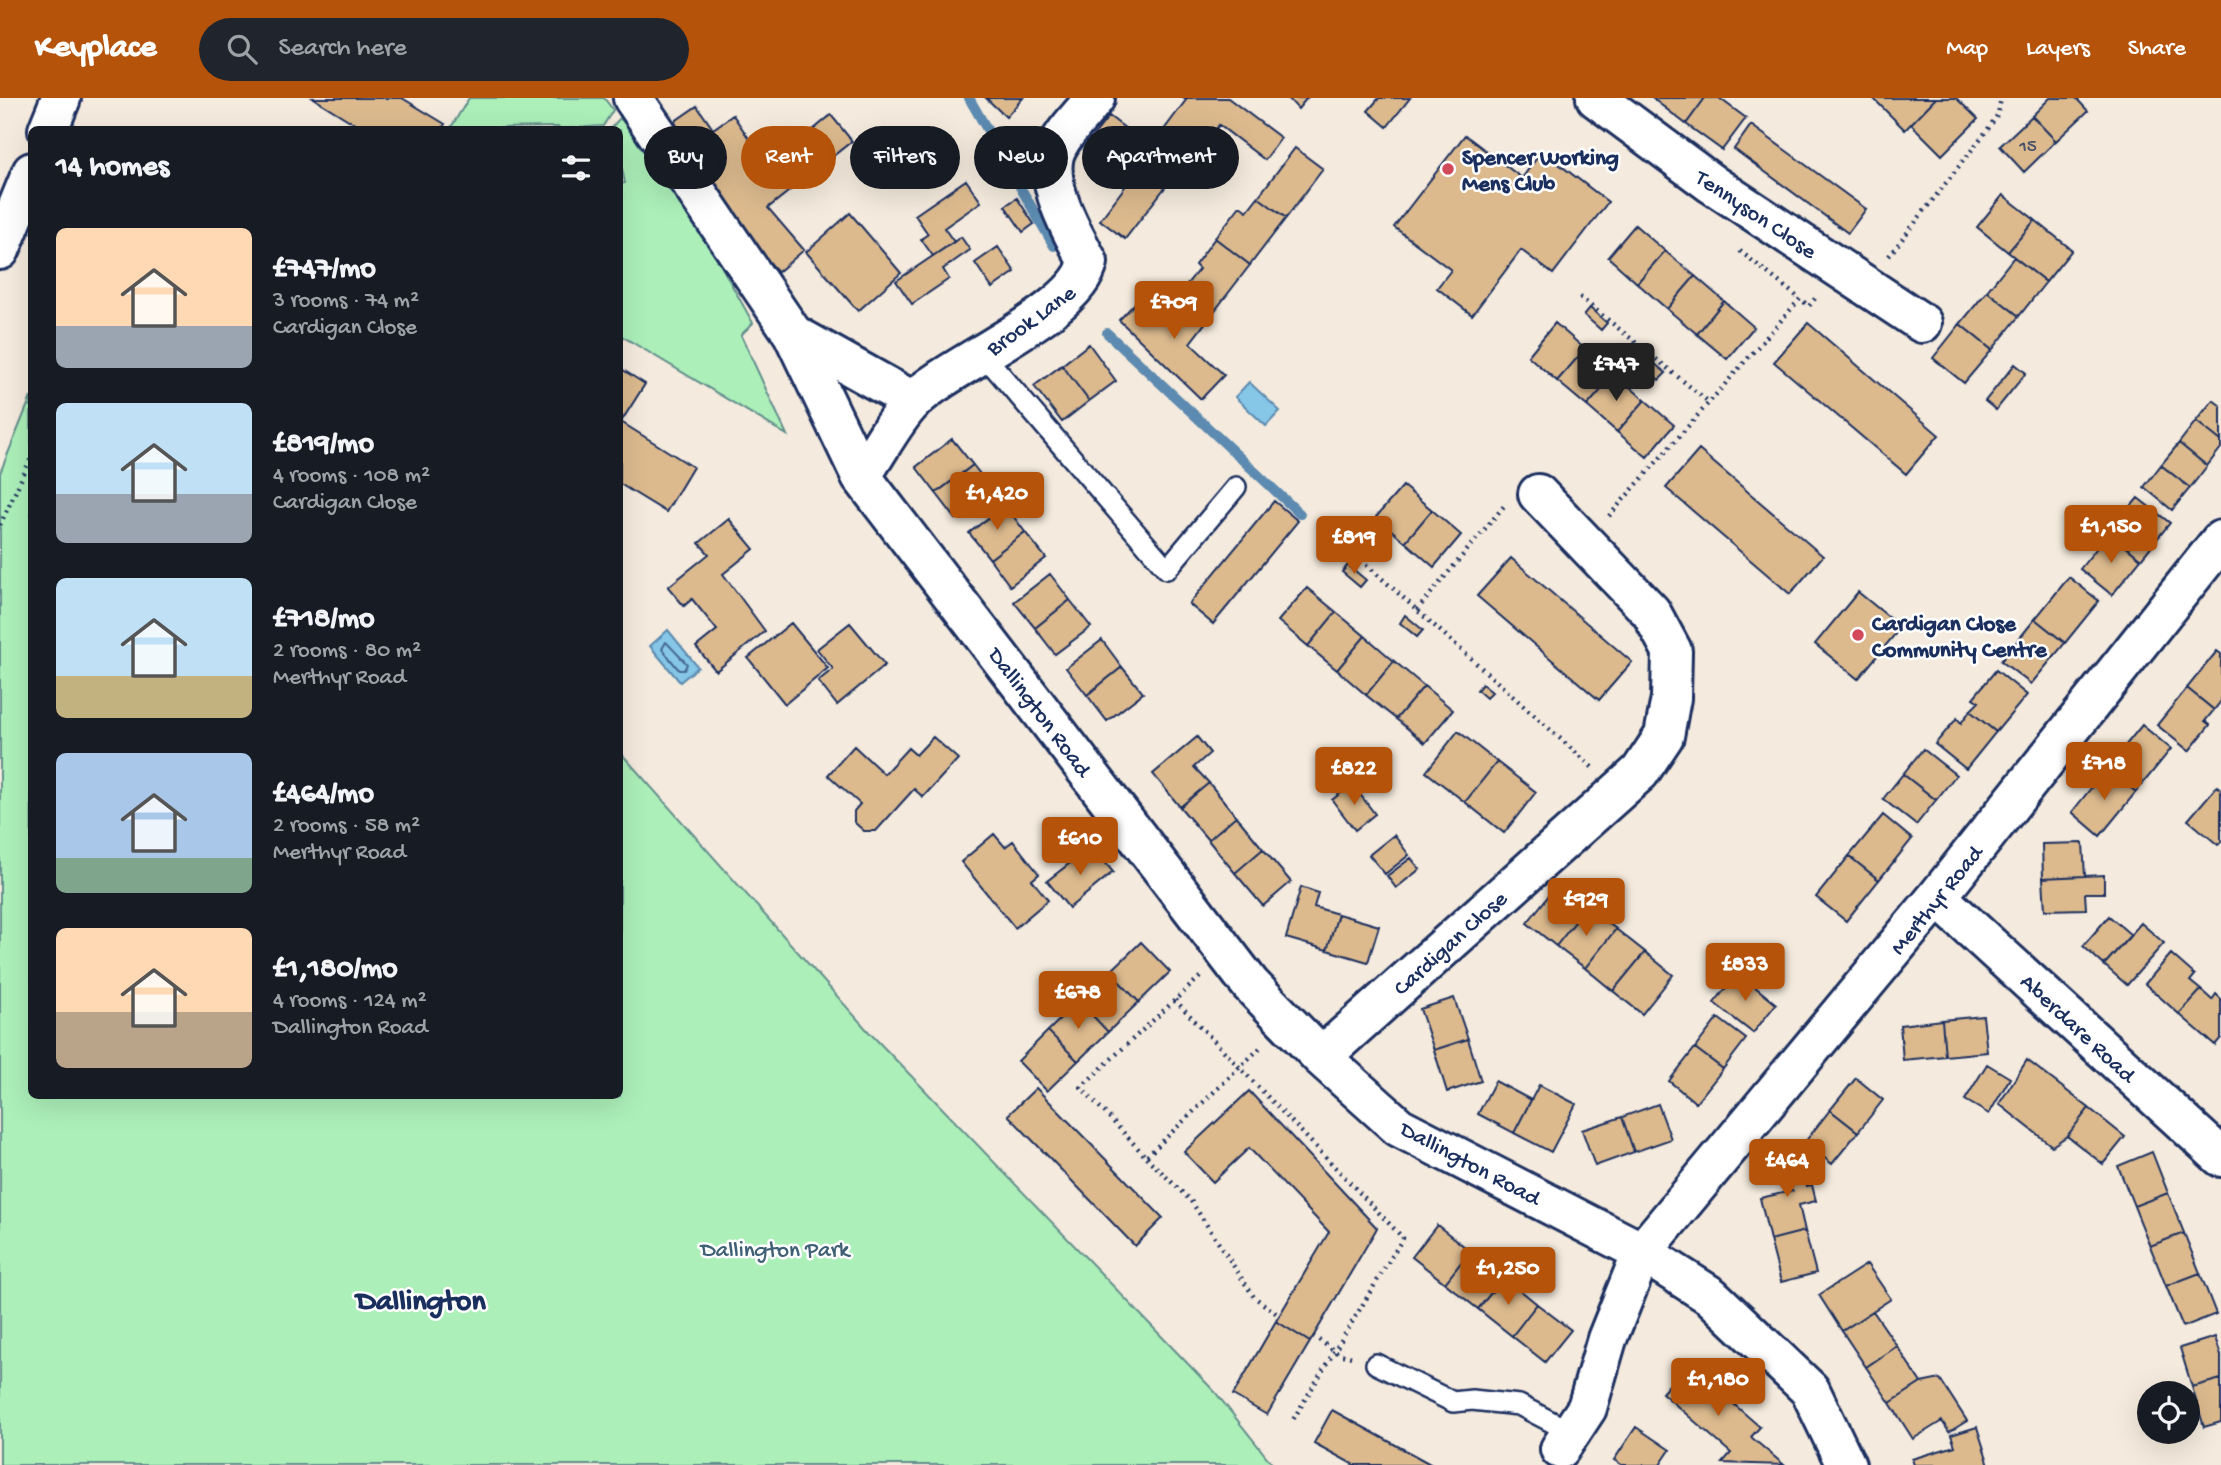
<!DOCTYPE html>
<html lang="en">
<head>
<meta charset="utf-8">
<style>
	:root { --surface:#171b24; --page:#20242c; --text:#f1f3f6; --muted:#9ea1a6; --accent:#b45309 }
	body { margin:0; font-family:"Gochi Hand",sans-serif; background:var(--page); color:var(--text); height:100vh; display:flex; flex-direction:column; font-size:26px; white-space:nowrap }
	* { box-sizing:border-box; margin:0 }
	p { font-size:23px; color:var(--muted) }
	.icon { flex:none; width:38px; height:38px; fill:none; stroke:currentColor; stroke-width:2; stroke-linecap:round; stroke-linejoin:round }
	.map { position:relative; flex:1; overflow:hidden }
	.side { position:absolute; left:28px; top:28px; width:595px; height:973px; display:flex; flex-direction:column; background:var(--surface); border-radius:10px; box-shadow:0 7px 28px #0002 }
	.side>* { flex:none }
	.banner { position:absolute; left:644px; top:28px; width:665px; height:63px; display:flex; gap:14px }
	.controls { position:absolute; left:2137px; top:1283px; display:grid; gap:14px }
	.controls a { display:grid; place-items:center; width:63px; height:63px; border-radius:50%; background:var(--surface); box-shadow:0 7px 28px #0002; font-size:35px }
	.price { position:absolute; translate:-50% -60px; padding:0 16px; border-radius:7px; background:var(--accent); color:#fff; font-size:23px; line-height:46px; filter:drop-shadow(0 2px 4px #0008) }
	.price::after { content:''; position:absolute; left:50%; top:42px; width:21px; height:16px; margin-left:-10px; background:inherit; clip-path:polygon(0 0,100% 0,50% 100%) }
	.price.current { background:#222; color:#fff }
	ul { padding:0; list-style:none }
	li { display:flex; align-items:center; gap:21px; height:175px; padding:0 28px }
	li span { display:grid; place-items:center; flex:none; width:196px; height:140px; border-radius:10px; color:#555 }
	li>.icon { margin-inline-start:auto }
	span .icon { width:84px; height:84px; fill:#fffc; stroke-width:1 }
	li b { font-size:30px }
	h2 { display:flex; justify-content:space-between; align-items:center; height:84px; padding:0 28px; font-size:30px }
	.chip { padding:0 24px; border-radius:32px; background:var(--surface); box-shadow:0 7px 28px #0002; font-size:24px; line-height:63px }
	.chip.current { background:var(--accent); color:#fff }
	header { display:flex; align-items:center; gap:42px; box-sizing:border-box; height:98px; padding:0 35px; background:var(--accent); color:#fff }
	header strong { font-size:33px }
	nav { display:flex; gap:38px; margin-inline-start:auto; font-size:24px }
	.search { width:490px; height:63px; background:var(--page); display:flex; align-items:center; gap:18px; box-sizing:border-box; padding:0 24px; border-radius:38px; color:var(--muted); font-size:26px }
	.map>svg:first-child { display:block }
	.green { fill:#acefb9; stroke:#648f8c; stroke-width:2 }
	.water { fill:#86c6e7; stroke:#5b8ab0; stroke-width:2 }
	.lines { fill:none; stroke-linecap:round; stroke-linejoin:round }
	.shore { stroke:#466b95; stroke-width:2 }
	.stream { stroke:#5b8ab0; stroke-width:10 }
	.building { fill:#dcba8e; stroke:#1b2f5e; stroke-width:2 }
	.service-casing { stroke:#1b2f5e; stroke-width:24 }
	.minor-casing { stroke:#1b2f5e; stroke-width:44 }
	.path { stroke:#1b2f5e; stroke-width:4.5; stroke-dasharray:2 5; stroke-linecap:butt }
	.service { stroke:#fff; stroke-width:19 }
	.minor { stroke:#fff; stroke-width:38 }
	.poi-dot { fill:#d1495b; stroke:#fff; stroke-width:2.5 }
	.labels { text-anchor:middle; stroke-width:5; stroke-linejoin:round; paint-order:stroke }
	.number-label { font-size:19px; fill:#4b526a }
	.poi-label { font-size:23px; font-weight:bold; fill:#1b2f5e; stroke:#fff; text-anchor:start }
	.street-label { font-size:23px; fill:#1b2f5e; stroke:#fff }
	.park-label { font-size:23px; fill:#3f5f75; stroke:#fff }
	.district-label { font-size:30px; font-weight:bold; fill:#1b2f5e; stroke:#fff }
</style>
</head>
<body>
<header>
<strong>Keyplace</strong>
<div class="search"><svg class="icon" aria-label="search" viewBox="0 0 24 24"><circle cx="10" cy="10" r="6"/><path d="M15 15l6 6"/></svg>Search here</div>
<nav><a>Map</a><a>Layers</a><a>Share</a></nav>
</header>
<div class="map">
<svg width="2221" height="1367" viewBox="0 0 2221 1367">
	<rect width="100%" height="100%" fill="#f4eadd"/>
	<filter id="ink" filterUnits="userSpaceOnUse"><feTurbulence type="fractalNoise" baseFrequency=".0143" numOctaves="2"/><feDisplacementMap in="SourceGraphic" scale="14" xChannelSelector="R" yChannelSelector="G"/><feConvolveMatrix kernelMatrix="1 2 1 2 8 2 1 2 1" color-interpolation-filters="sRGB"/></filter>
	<g filter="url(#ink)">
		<path class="green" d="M469,0H604L613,12L603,28L559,31L558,29L450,31Z
			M620,20L681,96L753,225L741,237L787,337L620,237V86L625,85L620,61V32H609Z
			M31,299L32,998H620V654L868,933L1215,1294L1273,1367H0V375Z"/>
		<path class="water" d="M1249,284L1280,313L1266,328L1235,299Z
			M668,532L698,569L680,584L650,548Z"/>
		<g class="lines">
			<path class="shore" d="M666,544L687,566L684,572H679L662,551Z"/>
			<path class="stream" d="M969,0L1054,148
				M1107,235L1300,416"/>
		</g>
		<path class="building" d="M313,0H402L445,26L441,32H352L355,26Z
			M986,0H1023L1006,19Z
			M1183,0H1228L1281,40L1265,62L1219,27L1211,38L1206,35L1191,54L1163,33L1186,2Z
			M1288,0H1307L1298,11Z
			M1379,0H1410L1387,29L1368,13Z
			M1652,0H1705L1686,26Z
			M1705,0H1719L1746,20L1722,52L1686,26Z
			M1873,0H1936L1905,32Z
			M1936,0H1956L1978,21L1942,57L1911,26Z
			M2050,0H2076L2088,13L2056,43L2032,18Z
			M697,8L713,31L733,17L752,45L770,47L779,39L789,52L831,17L852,43L768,110L804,152L778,174L739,129L668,28Z
			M1109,18L1150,49L1163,33L1188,51L1178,64L1171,60L1166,66L1177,74L1125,141L1100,122L1136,74L1091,41Z
			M2032,18L2056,43L2024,74L2000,48Z
			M1751,27L1866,111L1848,135L1734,51Z
			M1465,37L1522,80L1542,53L1608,104L1553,176L1521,152L1472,217L1437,190L1451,172L1394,129Z
			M1295,50L1323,71L1286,120L1258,99Z
			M966,82L981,104L944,130L954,144L933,158L921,141L928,136L915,117Z
			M2003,97L2035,122L2008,154L1977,129Z
			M1258,99L1286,120L1250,167L1215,140L1240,108L1247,113Z
			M1017,100L1034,126L1023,134L1005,108Z
			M850,115L901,175L858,213L806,154Z
			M2035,122L2072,152L2046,184L2008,154Z
			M1635,127L1665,153L1637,185L1608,159Z
			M961,139L970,152L943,171L949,181L912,206L896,183Z
			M1215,140L1250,167L1206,224L1179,196L1199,171L1195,167Z
			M998,149L1015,174L992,190L975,165Z
			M1665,153L1695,178L1667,211L1637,185Z
			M2014,159L2046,184L2019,218L1987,193Z
			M1695,178L1724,203L1697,236L1667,211Z
			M1987,193L2019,218L1992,252L1960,226Z
			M1179,196L1206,224L1190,245L1224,277L1201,301L1119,222L1142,198L1163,218Z
			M1724,203L1754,229L1727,261L1697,236Z
			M1590,210L1607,225L1601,232L1584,217Z
			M1555,225L1585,251L1557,283L1528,258Z
			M1808,225L1939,337L1906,376L1774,264Z
			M1960,226L1992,252L1964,285L1933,260Z
			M1089,246L1116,283L1089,303L1062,267Z
			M1585,251L1615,276L1587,308L1557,283Z
			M1649,261L1666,275L1659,282L1643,268Z
			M2015,266L2026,275L1996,312L1985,303Z
			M1062,267L1089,303L1062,324L1034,288Z
			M620,270L645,286L621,324L693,369L666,414L620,386Z
			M1615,276L1645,302L1617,334L1587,308Z
			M1645,302L1674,327L1647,359L1617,334Z
			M2213,302L2221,308V343L2196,323Z
			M2196,323L2221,343V350L2207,368L2179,345Z
			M952,341L973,367L936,395L916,369Z
			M2179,345L2207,368L2190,390L2161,367Z
			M1699,352L1823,458L1790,496L1666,390Z
			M973,367L993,393L956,421L936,395Z
			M2161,367L2190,390L2172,412L2144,389Z
			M1403,388L1432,412L1405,444L1376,419Z
			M2138,400L2170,425L2141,461L2114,439L2122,429L2117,425Z
			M1274,403L1298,423L1213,526L1189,506Z
			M1005,407L1025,434L990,461L969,435Z
			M1432,412L1461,437L1434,469L1405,444Z
			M729,421L754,451L723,476L765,533L716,573L696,549L717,532L692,501L684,508L668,489L709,456L699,445Z
			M1025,434L1046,460L1010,488L990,461Z
			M2114,439L2141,461L2112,497L2080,471L2100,446L2105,450Z
			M1511,460L1632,564L1599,602L1477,498Z
			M1348,467L1366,482L1360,489L1342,474Z
			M1050,476L1070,502L1035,530L1014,504Z
			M2069,479L2099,503L2065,545L2035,521Z
			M1307,490L1336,514L1308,548L1278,523Z
			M1858,494L1901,529L1858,581L1815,546Z
			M1070,502L1091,529L1055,556L1035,530Z
			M1336,514L1365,538L1337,572L1308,548Z
			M1405,517L1423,532L1417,539L1400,525Z
			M2035,521L2065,545L2031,586L2001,563Z
			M791,525L828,570L785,606L748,560Z
			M850,525L885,567L837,607L818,583L833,571L817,551Z
			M1365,538L1394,563L1366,597L1337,572Z
			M1102,542L1122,569L1087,597L1066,570Z
			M2217,553L2221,556V603L2214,612L2187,590Z
			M1394,563L1424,588L1396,621L1366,597Z
			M1122,569L1143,595L1107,623L1087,597Z
			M1996,572L2027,597L1996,634L1970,613L1979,604L1973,600Z
			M1482,586L1492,594L1486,600L1477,592Z
			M1424,588L1453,612L1425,645L1396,621Z
			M2187,590L2214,612L2205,623L2210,627L2189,653L2157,627Z
			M1970,613L1996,634L1966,671L1935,646L1957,620L1961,625Z
			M2142,627L2171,651L2136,694L2107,670Z
			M1458,633L1497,664L1465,704L1426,674Z
			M933,639L958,661L923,699L914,691L876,733H864L854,724V713L860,706L828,677L854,648L884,676L908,650L916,657Z
			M1197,639L1210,655L1194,669L1209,685L1180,709L1153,676Z
			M1923,651L1956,677L1936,702L1903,676Z
			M1497,664L1536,694L1504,735L1465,704Z
			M2107,670L2136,694L2100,738L2072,714Z
			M1903,676L1936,702L1916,727L1883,701Z
			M1209,685L1236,718L1208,742L1180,709Z
			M1352,686L1375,716L1355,732L1332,702Z
			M2217,688L2221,691V744L2218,747L2188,722Z
			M1883,717L1912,741L1879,782L1849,758Z
			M1236,718L1263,751L1235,775L1208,742Z
			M994,736L1005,749L1013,743L1039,776L1032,782L1048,802L1015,830L961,764Z
			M1394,737L1409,757L1385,776L1369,757Z
			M2083,745L2085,778L2043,780L2042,746Z
			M1092,748L1113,774L1069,810L1047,783Z
			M1263,751L1291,784L1263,808L1235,775Z
			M1849,758L1879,782L1846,823L1816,799Z
			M1411,760L1420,771L1396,790L1387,778Z
			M2104,777V795H2085L2086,811L2045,812L2043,780Z
			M1558,786L1587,809L1556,848L1527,825Z
			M1301,789L1318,795L1314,809L1338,816L1327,852L1286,840Z
			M1587,809L1616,831L1585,870L1556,848Z
			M1338,816L1379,828L1368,864L1327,852Z
			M2109,818L2131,837L2104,867L2083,848Z
			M2141,825L2164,845L2127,887L2104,867Z
			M1616,831L1645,854L1613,893L1585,870Z
			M1141,844L1170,874L1139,904L1110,874Z
			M1645,854L1673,877L1642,916L1613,893Z
			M2171,856L2195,877L2190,883L2201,892L2179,916L2145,886Z
			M1110,874L1139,904L1108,934L1079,903Z
			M1738,875L1776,906L1753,935L1714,905Z
			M2201,892L2212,902L2216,896L2221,901V940L2215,947L2179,916Z
			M1454,900L1468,941L1434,952L1420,911Z
			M1079,903L1108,934L1078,963L1048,933Z
			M1983,918L1987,954L1945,958L1942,922Z
			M1718,920L1746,941L1723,971L1695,950Z
			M1942,922L1945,958L1903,962L1900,927Z
			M1048,933L1078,963L1047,993L1018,963Z
			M1468,941L1481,983L1447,994L1434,952Z
			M1695,950L1723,971L1696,1005L1669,983Z
			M2027,962L2089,1010L2067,1038L2052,1048L1999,1006Z
			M1987,966L2010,980L1989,1016L1965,1002Z
			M1856,980L1883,1002L1858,1034L1830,1012Z
			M1495,983L1531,1002L1514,1035L1478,1016Z
			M1539,987L1576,1006L1551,1054L1514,1035Z
			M1036,990L1163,1120L1135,1148L1008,1017Z
			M1249,993L1377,1130L1310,1244L1276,1223L1329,1134L1249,1050L1213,1084L1184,1054Z
			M1658,1006L1671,1041L1634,1054L1622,1019Z
			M2089,1010L2125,1039L2103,1066L2067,1038Z
			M1830,1012L1858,1034L1832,1066L1805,1044Z
			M1622,1019L1634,1054L1595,1068L1582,1032Z
			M1782,1053L1809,1073L1805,1079L1807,1088L1812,1087L1816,1103L1799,1107L1805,1133L1770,1142L1760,1100L1792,1093L1768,1072Z
			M2152,1054L2168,1095L2134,1108L2118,1068Z
			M2168,1095L2184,1135L2150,1148L2134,1108Z
			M1437,1127L1470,1153L1445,1185L1412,1159Z
			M1805,1133L1816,1175L1781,1184L1770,1142Z
			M2184,1135L2200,1175L2166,1188L2150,1148Z
			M1470,1153L1504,1179L1478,1211L1445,1185Z
			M1867,1166L1891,1201L1842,1233L1819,1197Z
			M2200,1175L2216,1216L2183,1229L2166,1188Z
			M1504,1179L1537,1206L1512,1238L1478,1211Z
			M1537,1206L1571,1232L1545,1264L1512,1238Z
			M1873,1213L1897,1248L1866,1269L1842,1233Z
			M1276,1223L1310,1244L1267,1317L1233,1297Z
			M2215,1239L2221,1258V1281L2192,1289L2180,1250Z
			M1897,1248L1921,1285L1890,1305L1866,1269Z
			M1688,1266L1760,1329L1751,1339L1784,1367L1722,1365L1731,1355L1662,1295Z
			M1940,1281L1967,1323L1949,1334L1942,1323L1913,1341L1890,1305L1921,1285Z
			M2221,1281V1324L2204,1329L2192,1289Z
			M1332,1312L1432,1367H1354L1314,1345Z
			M1636,1329L1670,1352L1660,1367H1622L1614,1362Z
			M1977,1329L1989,1367H1914L1912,1361L1955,1348L1951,1337Z"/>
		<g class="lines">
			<defs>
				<path id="service" d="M983,256L1167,471L1236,389
					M1376,1266L1453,1304L1472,1302L1519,1307L1571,1334"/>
				<path id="minor" d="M633,0L793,236L861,378L1250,886L1321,959L1399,1029L1642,1154L1711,1198L1810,1292L1846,1367
					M1596,0L1712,86L1922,225
					M48,32L61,0
					M0,152L32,74
					M793,236L913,303
					M861,378C878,355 893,323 913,303C951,265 1078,215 1088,164C1073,136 1046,90 1054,57C1060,37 1082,17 1095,0
					M1937,799L2221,1059
					M1321,959L1640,674L1664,638L1671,600L1672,553L1651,514L1538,396
					M1560,1351L1587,1310L1607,1241L1642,1154L1937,799L2221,442"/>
			</defs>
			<use href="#service" class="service-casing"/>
			<use href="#minor" class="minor-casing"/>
			<path class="path" d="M1740,153L1800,201
				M1889,158L1988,31L1998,16L2001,0
				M1580,199L1710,305
				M1609,418L1800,201L1809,208L1817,198
				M0,427L32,358
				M1330,434L1593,670
				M1417,512L1504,408
				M1200,879L1081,989L1146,1059L1260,950
				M1175,902L1403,1140L1291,1325
				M1146,1059L1191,1103L1254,1199L1280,1218
				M1313,1238L1339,1256L1352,1259"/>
			<use href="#service" class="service"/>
			<use href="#minor" class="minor"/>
		</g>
	</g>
	<g class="poi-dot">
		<circle cx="1448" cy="71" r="7"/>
		<circle cx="1858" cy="537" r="7"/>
	</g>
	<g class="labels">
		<g class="number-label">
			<text x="2028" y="53">15</text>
		</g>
		<g class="poi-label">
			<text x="1462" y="66">Spencer Working<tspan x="1462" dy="26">Mens Club</tspan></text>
			<text x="1872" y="532">Cardigan Close<tspan x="1872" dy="26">Community Centre</tspan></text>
		</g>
		<g class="street-label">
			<text transform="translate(1757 115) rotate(34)" y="8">Tennyson Close</text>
			<text transform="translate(1030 221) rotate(-36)" y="8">Brook Lane</text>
			<text transform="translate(1041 613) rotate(53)" y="8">Dallington Road</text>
			<text transform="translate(1935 801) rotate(-51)" y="8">Merthyr Road</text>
			<text transform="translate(1449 844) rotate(-42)" y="8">Cardigan Close</text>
			<text transform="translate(2079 929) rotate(43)" y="8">Aberdare Road</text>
			<text transform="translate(1471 1064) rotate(28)" y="8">Dallington Road</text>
		</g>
		<g class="park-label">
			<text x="775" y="1158">Dallington Park</text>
		</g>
		<g class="district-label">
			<text x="421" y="1211">Dallington</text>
		</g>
	</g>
</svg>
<div class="controls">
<a><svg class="icon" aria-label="locate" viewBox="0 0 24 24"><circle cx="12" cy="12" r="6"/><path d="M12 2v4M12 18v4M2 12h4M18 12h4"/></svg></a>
</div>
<b class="price" style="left:1174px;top:243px">£709</b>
<b class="price current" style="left:1616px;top:305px">£747</b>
<b class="price" style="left:997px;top:434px">£1,420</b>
<b class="price" style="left:2111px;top:467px">£1,150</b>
<b class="price" style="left:1354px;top:478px">£819</b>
<b class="price" style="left:2104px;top:704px">£718</b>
<b class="price" style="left:1354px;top:709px">£822</b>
<b class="price" style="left:1080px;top:779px">£610</b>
<b class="price" style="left:1586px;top:840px">£929</b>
<b class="price" style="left:1745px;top:905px">£833</b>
<b class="price" style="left:1078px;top:933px">£678</b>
<b class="price" style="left:1787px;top:1101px">£464</b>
<b class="price" style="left:1508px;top:1209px">£1,250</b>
<b class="price" style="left:1718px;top:1320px">£1,180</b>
<div class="banner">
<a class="chip">Buy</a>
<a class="chip current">Rent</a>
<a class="chip">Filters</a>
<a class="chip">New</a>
<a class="chip">Apartment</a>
</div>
<section class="side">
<h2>14 homes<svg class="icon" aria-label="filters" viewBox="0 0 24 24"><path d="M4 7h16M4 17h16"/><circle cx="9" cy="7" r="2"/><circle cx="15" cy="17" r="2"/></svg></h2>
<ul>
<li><span style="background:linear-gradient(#ffd9b3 70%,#9aa5b1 0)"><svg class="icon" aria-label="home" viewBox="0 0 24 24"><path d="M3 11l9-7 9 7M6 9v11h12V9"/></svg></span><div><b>£747/mo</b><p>3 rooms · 74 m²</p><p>Cardigan Close</p></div></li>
<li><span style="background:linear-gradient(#bfe0f5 65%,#9aa5b1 0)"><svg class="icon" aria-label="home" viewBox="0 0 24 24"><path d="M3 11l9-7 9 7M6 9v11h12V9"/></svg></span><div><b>£819/mo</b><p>4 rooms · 108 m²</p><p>Cardigan Close</p></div></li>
<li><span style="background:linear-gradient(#bfe0f5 70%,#c2b280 0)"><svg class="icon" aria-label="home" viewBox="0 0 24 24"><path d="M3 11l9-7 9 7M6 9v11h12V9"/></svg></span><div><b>£718/mo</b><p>2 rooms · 80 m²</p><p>Merthyr Road</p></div></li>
<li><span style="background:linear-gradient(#a9c7e8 75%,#7fa58c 0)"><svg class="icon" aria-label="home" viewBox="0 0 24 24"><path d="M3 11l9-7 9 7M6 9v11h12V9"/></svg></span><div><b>£464/mo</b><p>2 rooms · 58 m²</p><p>Merthyr Road</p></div></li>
<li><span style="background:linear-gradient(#ffd9b3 60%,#b9a48a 0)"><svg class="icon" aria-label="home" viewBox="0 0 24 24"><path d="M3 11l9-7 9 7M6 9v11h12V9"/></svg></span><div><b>£1,180/mo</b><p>4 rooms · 124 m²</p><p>Dallington Road</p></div></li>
</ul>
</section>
</div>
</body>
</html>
